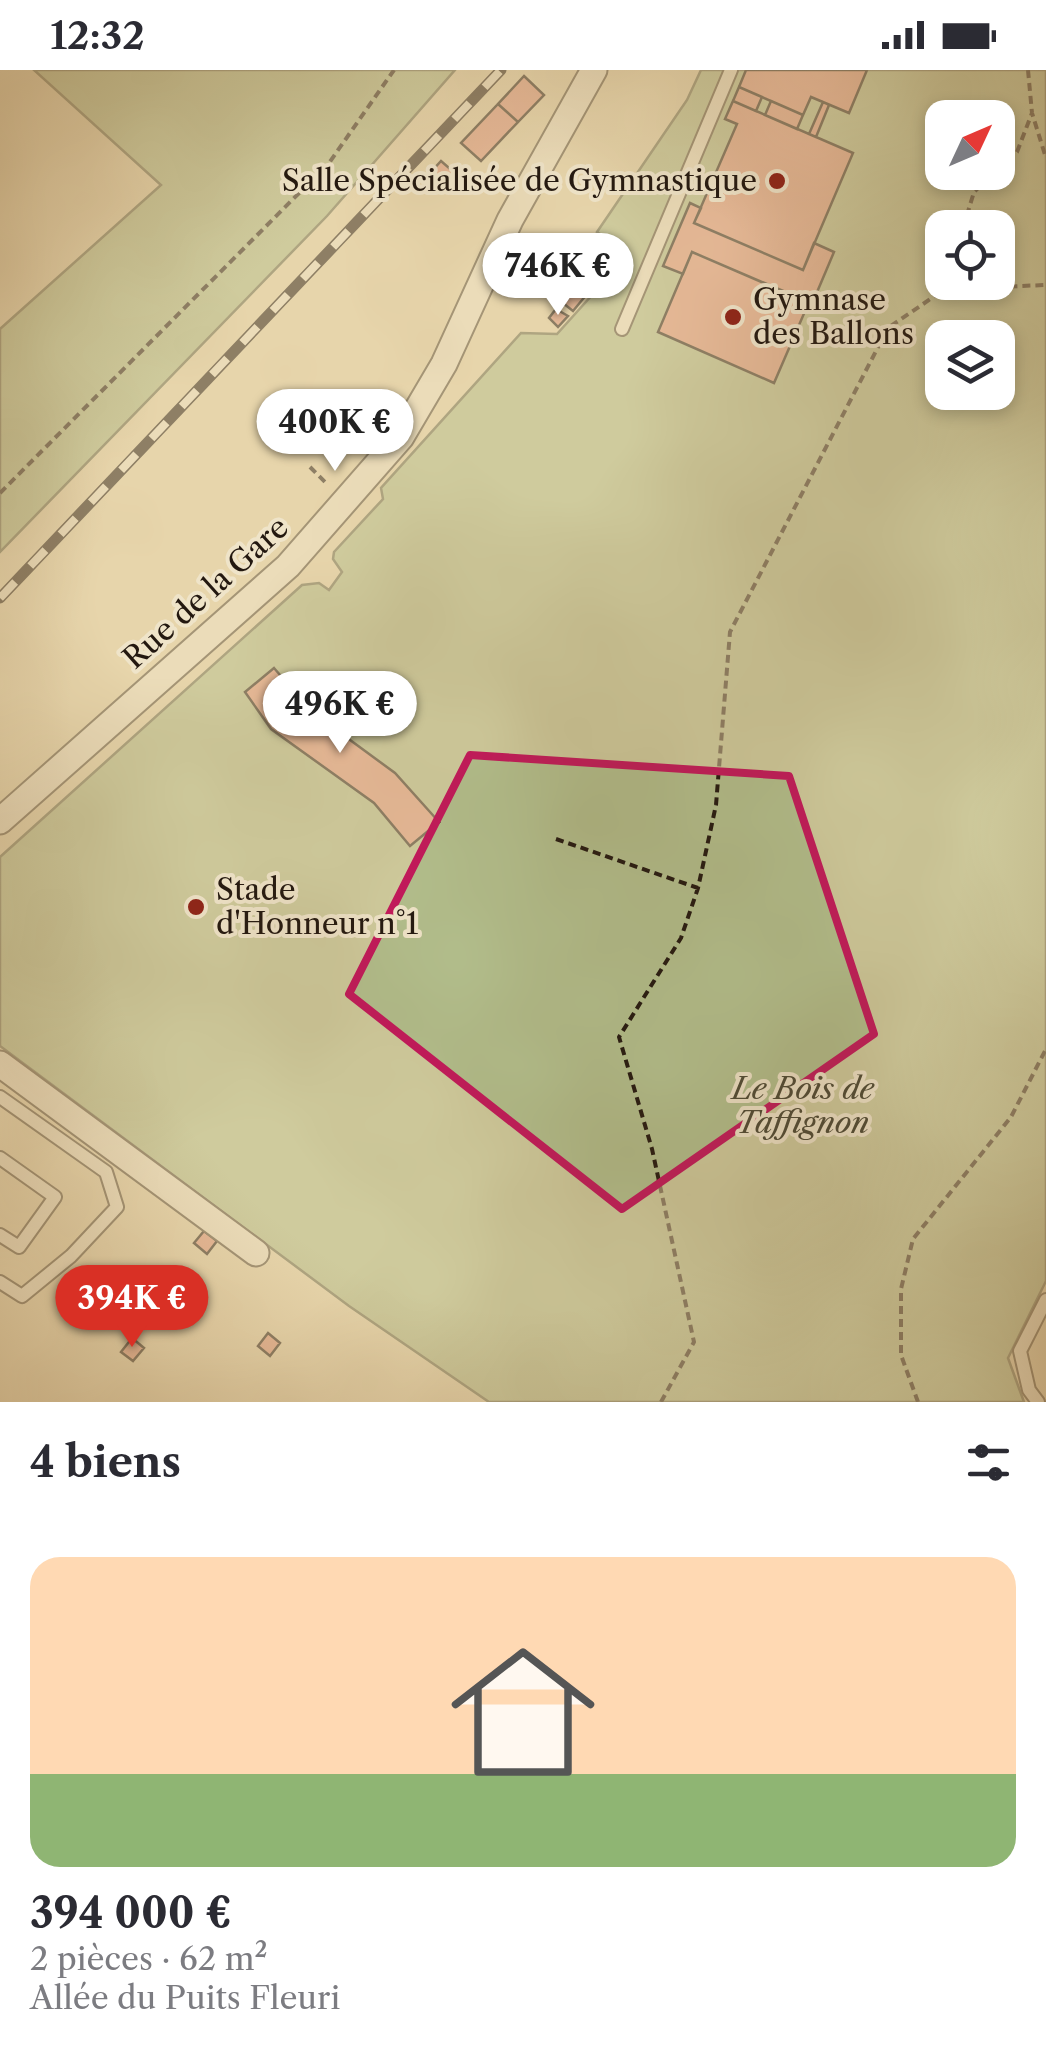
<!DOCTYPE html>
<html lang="fr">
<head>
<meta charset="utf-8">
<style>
	:root { --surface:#fff; --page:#f2f2f3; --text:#2b2b33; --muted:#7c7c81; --accent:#d93025 }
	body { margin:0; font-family:"Libre Caslon Text",serif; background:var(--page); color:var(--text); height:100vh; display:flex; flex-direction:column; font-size:38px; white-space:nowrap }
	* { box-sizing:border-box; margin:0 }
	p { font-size:32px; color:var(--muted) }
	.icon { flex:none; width:55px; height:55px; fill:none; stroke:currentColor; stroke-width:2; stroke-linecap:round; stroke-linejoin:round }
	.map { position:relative; height:1332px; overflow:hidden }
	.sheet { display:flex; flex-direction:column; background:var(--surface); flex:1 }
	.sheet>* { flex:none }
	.needle { width:65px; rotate:46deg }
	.fabs { position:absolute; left:925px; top:30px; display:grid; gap:20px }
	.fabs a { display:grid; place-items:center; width:90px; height:90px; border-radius:20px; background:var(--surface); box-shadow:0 5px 15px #0003; font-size:50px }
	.price { position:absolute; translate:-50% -85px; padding:0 22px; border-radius:35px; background:#fff; color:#222; font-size:32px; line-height:65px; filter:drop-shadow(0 2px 5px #0008) }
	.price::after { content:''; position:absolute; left:50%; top:60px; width:30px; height:22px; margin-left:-15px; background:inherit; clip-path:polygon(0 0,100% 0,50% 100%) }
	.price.selected { background:var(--accent); color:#fff }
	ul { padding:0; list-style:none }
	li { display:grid; align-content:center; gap:20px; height:530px; padding:0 30px }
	li span { display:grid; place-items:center; height:310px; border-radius:30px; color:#555 }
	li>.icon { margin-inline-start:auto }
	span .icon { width:180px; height:180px; fill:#fffc; stroke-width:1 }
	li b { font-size:42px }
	h2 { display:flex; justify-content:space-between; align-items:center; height:120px; padding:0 30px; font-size:42px }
	.status { display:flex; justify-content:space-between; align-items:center; height:70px; padding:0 50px; background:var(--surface); direction:ltr }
	.status svg { height:28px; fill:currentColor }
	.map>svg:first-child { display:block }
	.green { fill:#b2be8c; stroke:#6a6b4e; stroke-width:2.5; fill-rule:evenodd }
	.building { fill:#e4987e; stroke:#231810; stroke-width:2.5 }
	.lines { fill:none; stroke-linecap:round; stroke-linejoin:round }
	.lane-casing { stroke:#544837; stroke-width:16 }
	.street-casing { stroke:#544837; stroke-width:29 }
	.path { stroke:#231810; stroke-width:4; stroke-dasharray:8 5; stroke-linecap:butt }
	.lane { stroke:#efe4c9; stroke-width:12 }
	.street { stroke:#efe4c9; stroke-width:25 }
	.rail-casing { stroke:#231810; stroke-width:11 }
	.rail { stroke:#efe4c9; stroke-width:8; stroke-dasharray:22; stroke-linecap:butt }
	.marked { fill:none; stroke:#c2185b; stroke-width:8; stroke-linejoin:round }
	.poi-dot { fill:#8f2418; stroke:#efe4c9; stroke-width:4 }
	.labels { text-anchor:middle; stroke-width:8; stroke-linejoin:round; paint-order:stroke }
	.poi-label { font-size:30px; fill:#231810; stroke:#efe4c9; text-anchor:start }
	.street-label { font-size:30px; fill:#231810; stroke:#efe4c9 }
	.park-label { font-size:30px; font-style:italic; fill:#4e4a35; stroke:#efe4c9 }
</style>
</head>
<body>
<div class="status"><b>12:32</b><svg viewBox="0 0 49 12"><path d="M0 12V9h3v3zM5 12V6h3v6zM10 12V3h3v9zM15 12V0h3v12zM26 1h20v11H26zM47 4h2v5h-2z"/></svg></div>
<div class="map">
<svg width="1046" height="1332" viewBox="0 0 1046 1332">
	<rect width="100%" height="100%" fill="#e7d6ac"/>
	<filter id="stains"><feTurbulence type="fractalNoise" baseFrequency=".002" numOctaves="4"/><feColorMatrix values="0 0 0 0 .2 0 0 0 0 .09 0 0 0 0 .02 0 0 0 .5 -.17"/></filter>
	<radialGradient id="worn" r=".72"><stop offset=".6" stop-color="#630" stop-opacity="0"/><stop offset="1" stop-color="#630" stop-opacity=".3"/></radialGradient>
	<path class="green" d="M34,0H455L327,146L0,482V259L161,115Z
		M701,0H1046V1211L1008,1288L1024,1332H489L349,1236L0,976V787L302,515L319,513L329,520L342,502L333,489L334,482L383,429L381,418L521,263L557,264L629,184L597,162L687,30ZM942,48H998V102H942ZM942,158H998V212H942ZM942,268H998V322H942Z"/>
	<path class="building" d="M746,0H867L849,43L811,27L803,45L739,17Z
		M524,6L544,25L518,52L498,34Z
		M739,17L762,27L756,41L733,31Z
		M733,31L853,83L803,200L694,153L737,54L725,49Z
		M771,31L803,45L797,59L765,45Z
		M823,32L829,35L816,67L809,64Z
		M498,34L518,52L481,91L461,73Z
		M441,91L456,104L445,115L431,102Z
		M690,133L701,138L694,153L803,200L814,173L834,182L812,234L692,182L683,204L663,196Z
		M692,182L809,232L774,313L658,262Z
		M577,216L587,224L573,241L563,233Z
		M556,239L568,246L558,257L549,248Z
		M274,598L312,642L395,703L439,752L410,776L374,733L271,659L245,622Z
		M204,1161L217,1171L207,1184L194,1173Z
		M174,1213L185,1221L174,1235L163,1227Z
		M268,1263L280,1273L270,1286L258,1276Z
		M132,1268L144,1278L133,1291L121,1282Z"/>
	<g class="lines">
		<defs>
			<path id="lane" d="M622,259L731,0
				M0,1027L106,1102L117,1137L71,1186L22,1226L0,1212
				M0,1088L55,1127L19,1177L0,1165
				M1038,1332L1029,1320L1020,1281L1046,1230"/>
			<path id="street" d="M0,751L288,496L401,367L444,294L510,150L594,0
				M0,994L256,1183"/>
		</defs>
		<use href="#lane" class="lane-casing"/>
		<use href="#street" class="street-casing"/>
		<path class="path" d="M1028,0L1032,43L1046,88
			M998,100L1017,82L1032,43
			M963,158L974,122L995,102
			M310,397L327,414
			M0,423L329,93L394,0
			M556,769L698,818
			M661,1332L694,1272L652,1079L619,967L681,868L698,818L716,735L730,562L888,258L945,219L1046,215
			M918,1332L901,1285V1219L913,1169L1011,1047L1046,979"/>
		<use href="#lane" class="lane"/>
		<use href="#street" class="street"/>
		<defs>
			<path id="rail" d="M0,528L501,0"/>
		</defs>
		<use href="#rail" class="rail-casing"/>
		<use href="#rail" class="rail"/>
	</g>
	<path d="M0 0H1046V1332H0ZM470,685L789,706L874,964L622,1139L349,924Z" fill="#e7d6ac" fill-opacity=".55" fill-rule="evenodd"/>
	<path class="marked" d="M470,685L789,706L874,964L622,1139L349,924Z"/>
	<g class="poi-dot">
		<circle cx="777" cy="111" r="10"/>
		<circle cx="733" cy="247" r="10"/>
		<circle cx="196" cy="837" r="10"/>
	</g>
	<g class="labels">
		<g class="poi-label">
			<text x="757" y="121" text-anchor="end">Salle Spécialisée de Gymnastique</text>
			<text x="753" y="240">Gymnase<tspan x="753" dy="34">des Ballons</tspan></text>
			<text x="216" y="830">Stade<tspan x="216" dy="34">d'Honneur n°1</tspan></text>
		</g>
		<g class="street-label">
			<text transform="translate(206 523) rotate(-42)" y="10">Rue de la Gare</text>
		</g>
		<g class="park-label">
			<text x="803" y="1029">Le Bois de<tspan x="803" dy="34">Taffignon</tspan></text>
		</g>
	</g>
	<rect width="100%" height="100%" filter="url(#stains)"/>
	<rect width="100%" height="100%" fill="url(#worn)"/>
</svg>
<div class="fabs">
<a><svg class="needle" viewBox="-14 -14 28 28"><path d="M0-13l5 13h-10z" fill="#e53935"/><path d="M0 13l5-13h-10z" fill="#7c7c81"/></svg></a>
<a><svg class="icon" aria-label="locate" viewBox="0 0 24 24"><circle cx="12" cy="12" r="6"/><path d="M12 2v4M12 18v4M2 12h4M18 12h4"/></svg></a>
<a><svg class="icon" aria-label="layers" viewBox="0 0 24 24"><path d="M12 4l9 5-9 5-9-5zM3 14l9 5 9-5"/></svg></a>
</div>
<b class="price" style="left:558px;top:248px">746K €</b>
<b class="price" style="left:335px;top:404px">400K €</b>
<b class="price" style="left:340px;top:686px">496K €</b>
<b class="price selected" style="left:132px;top:1280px">394K €</b>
</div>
<section class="sheet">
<h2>4 biens<svg class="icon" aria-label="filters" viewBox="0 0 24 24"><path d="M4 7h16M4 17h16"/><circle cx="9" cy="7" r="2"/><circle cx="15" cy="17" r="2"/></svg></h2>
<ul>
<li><span style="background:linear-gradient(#ffd9b3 70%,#8fb573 0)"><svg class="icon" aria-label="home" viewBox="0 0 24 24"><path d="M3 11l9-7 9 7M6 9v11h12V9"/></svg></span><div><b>394 000 €</b><p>2 pièces · 62 m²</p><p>Allée du Puits Fleuri</p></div></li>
</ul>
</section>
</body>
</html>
